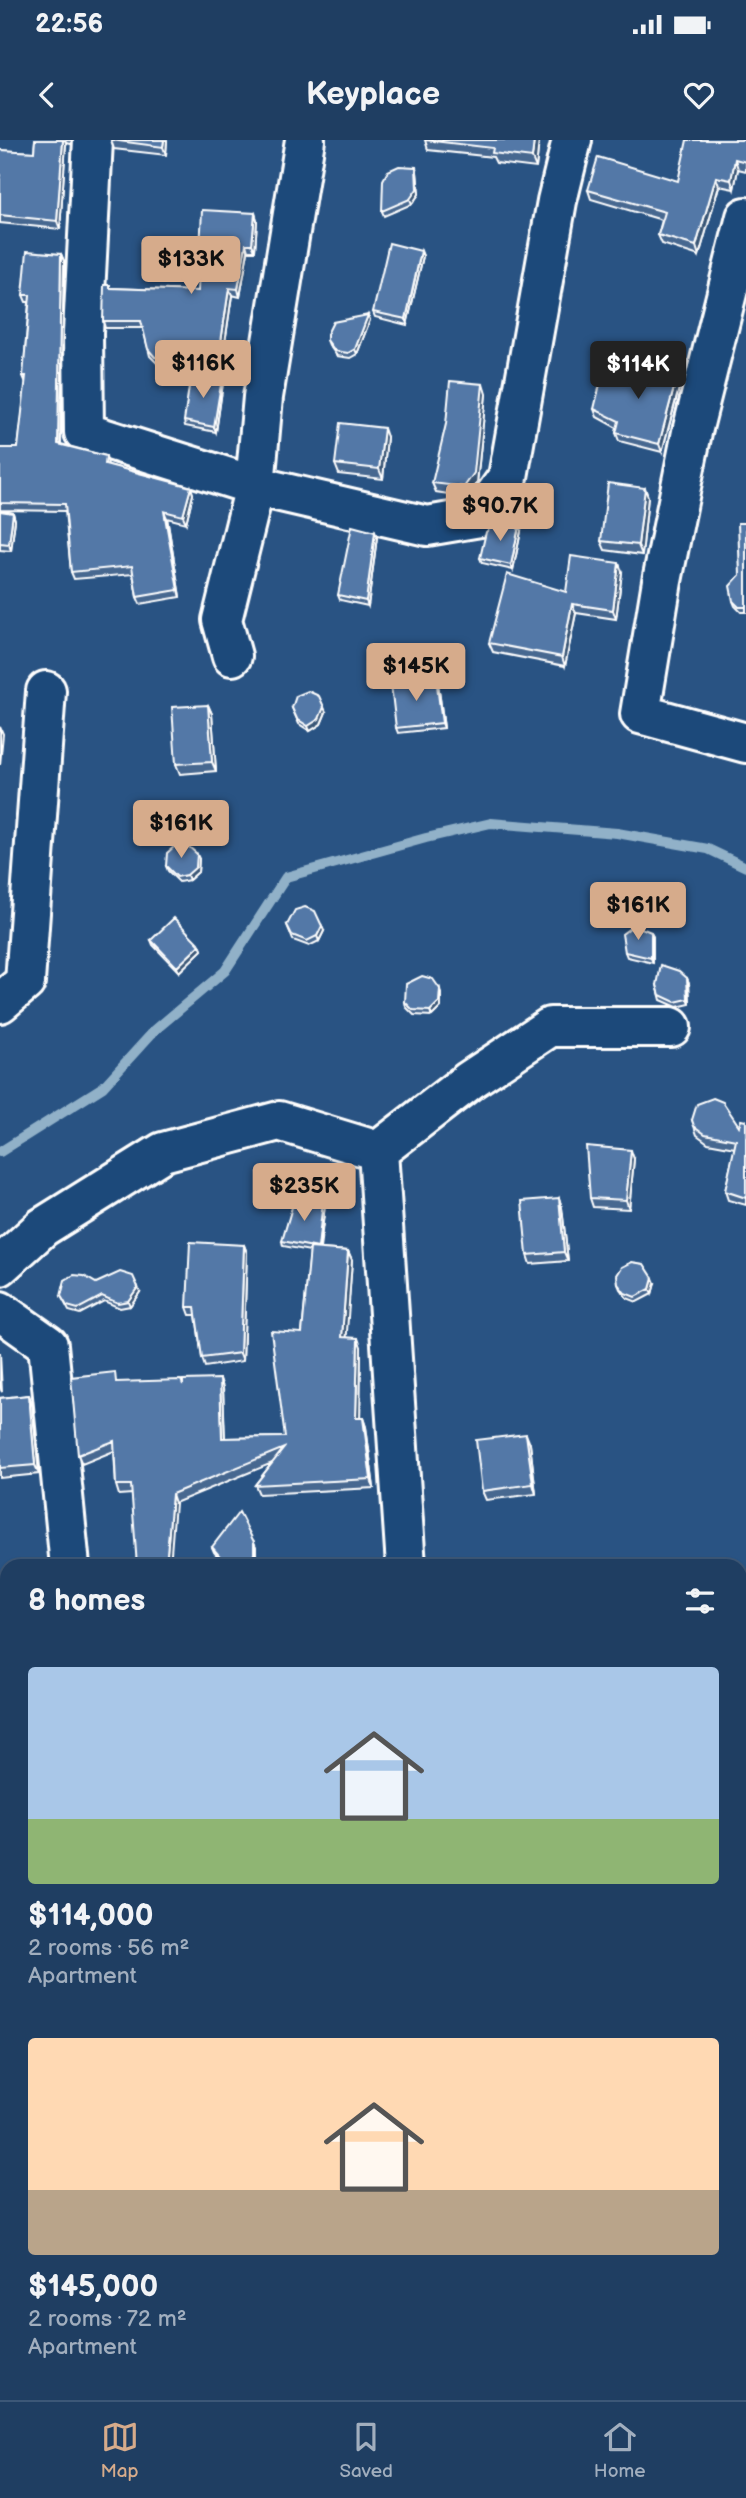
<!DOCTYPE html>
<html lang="en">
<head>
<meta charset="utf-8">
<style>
	:root { --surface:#1f3e62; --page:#274568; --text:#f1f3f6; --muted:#a1aebe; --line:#3c5777; --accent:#d6ab8b }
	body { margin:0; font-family:"Balsamiq Sans",sans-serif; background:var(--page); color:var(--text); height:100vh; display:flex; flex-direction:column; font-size:26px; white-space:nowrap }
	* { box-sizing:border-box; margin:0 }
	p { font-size:23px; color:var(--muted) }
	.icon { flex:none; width:38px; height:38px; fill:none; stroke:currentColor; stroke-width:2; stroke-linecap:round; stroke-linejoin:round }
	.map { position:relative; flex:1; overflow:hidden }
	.side { position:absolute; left:0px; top:1419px; width:747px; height:842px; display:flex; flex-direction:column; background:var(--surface); border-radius:21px 21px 0 0; box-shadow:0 2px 5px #0004,0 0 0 2px var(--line) }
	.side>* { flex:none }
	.price { position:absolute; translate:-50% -60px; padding:0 16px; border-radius:7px; background:var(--accent); color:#111; font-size:23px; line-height:46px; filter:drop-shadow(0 2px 4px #0008) }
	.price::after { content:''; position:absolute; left:50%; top:42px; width:21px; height:16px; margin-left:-10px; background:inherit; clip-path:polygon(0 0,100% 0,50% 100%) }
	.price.on { background:#222; color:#fff }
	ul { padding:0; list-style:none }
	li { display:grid; align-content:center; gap:14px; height:371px; padding:0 28px }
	li span { display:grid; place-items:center; height:217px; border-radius:7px; color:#555 }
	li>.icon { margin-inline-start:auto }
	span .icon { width:126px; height:126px; fill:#fffc; stroke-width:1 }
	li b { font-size:30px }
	h2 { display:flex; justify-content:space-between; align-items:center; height:84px; padding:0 28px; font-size:30px }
	.status { display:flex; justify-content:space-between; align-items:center; height:49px; padding:0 35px; background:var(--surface); direction:ltr }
	.status svg { height:19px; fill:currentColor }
	header { display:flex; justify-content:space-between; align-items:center; height:91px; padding:0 28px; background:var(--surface); font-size:32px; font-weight:700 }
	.tab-bar { display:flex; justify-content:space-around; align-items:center; height:98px; border-top:2px solid var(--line); background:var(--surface); font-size:19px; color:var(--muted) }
	.tab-bar a { display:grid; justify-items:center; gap:4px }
	.tab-bar .on { color:var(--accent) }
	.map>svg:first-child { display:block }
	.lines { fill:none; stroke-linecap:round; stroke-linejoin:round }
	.stream { stroke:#91b1c8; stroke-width:10 }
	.minor-casing { stroke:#fff; stroke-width:44 }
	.minor { stroke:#1f4a7a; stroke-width:38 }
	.wall { fill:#476790; stroke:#fff; stroke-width:2 }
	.shaded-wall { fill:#395475; stroke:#fff; stroke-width:2 }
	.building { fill:#5278a7; stroke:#fff; stroke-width:2 }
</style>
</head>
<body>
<div class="status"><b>22:56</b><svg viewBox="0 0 49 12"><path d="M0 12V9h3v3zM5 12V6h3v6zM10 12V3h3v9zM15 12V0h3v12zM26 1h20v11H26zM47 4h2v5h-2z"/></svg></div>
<header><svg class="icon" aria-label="back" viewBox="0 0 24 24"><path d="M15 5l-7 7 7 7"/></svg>Keyplace<svg class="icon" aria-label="heart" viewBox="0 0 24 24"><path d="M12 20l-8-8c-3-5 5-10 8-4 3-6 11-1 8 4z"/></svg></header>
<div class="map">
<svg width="746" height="2260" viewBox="0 0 746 2260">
	<rect width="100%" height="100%" fill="#295383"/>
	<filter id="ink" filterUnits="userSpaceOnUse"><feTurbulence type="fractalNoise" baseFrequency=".0143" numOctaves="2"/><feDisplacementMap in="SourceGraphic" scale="14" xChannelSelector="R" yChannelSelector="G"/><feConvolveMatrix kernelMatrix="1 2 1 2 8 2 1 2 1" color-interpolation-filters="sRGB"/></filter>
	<g filter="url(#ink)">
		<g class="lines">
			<path class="stream" d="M0,1012L103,947L155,890L225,831L286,737L426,698L491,683L617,693L708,709L746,727"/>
			<defs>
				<path id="minor" d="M93,0L83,193L84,292L255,346L427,386L480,377L508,337L557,61L572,0
					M746,77L692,292L662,441L640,574L746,603
					M232,516L222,480L255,346L263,257L305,0
					M0,863L25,842L46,551
					M378,1011L470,940L550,887H671
					M0,1126L43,1087L163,1012L279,981L378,1011L406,1426
					M0,1171L48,1205L70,1426
					M740,1844L746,1849
					M0,1864L7,1863"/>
			</defs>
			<use href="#minor" class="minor-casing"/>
			<use href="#minor" class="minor"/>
		</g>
		<path class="wall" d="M35,0H72L71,4L66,3L60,89L0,83V10L34,12Z
			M111,0H167L166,15L114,9Z
			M425,0H539L536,28L496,23L493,17L428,10Z
			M746,0V31L738,29L734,49L719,46L699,116L662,104L658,95L662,80L591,59L588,50L678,41Z
			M417,32L419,54L412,64L384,76L382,71Z
			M255,73L257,80L255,111H248L240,157L232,155L220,237L158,224L150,216L143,188H105L103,181L111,148L198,151Z
			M421,111L423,116L407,185L375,177L373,172Z
			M61,114L64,121L61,304L106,316L108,325L191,347L193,354L186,383L167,378L180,457L140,464L137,457L133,434L74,439L71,432L65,371L0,370V308H18L26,243L23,236L29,162H26L23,155Z
			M368,175L370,180L357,214L350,218L337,216L329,205L327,200Z
			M682,237L662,312L619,301L616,293L617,288L597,277L594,269Z
			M223,243L216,292L185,286L184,281Z
			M486,254L477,343L467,357L436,352L432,343Z
			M387,297L383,339L339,334L335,324Z
			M645,348L648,357L642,415L605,410L601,401Z
			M0,371L13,373L15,380L11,411L0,410Z
			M746,383V472H741L735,466L733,461L740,435Z
			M521,391L513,430L482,423L480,418Z
			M375,392L377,397L368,466L340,460L338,455Z
			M622,432L616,479L576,473L565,526L493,512L489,503L566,452Z
			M436,538L438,543L444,588L398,593L396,588Z
			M208,565L212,574L216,631L180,634L176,624Z
			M292,568L326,572L321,584L310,591L299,584Z
			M199,719L198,732L189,740L179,742L168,731L166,726Z
			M287,785L324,791L319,801L309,806L293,800Z
			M653,797V823L627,817L625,812Z
			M151,800L200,805L202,810L179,832L153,805Z
			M687,838L689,843L690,864L677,867L661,860L657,845Z
			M441,854V867L432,876L414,875L406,867L405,862Z
			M692,980L739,986L746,981V1065L728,1060L725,1051L735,1008L708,1003L697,995Z
			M634,1019L629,1069L593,1067L590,1058Z
			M559,1058L562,1068L568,1121L530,1124L527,1115Z
			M323,1060L325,1065L320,1109L348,1111L352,1120L346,1197L361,1207L360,1278H363L366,1287L374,1348L259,1354L255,1345L272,1323L175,1363L132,1354L119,1355L116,1345L114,1311L82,1324L78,1315L119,1242L183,1245L220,1239L223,1248L225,1298L285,1297L302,1193L310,1111L283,1106L282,1101Z
			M244,1105L247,1113L243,1221L205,1227L202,1218L196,1175H190L187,1167Z
			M96,1143L140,1152L130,1166L120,1168L104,1161L80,1174L69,1171L61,1156Z
			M655,1143L652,1154L637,1162L627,1158L620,1149L618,1144Z
			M29,1255L32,1265L39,1334L0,1338V1258Z
			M530,1304L536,1354L486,1360L482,1351Z
			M254,1402L256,1407V1419L249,1426L225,1425L214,1412L212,1407Z
			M7,1454V1523L3,1524L0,1515L1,1474Z
			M740,1586H746V1646L740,1644Z"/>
		<path class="shaded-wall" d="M63,0H65L66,3L60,89L57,81Z
			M164,0H167L166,15L163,7Z
			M534,0H539L536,28L532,18Z
			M735,19L738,29L734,49L731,40Z
			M416,27L417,32L419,54L412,64L410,59Z
			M716,37L719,46L699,116L696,106Z
			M255,73L257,80L255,111L252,104Z
			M246,104L248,111L240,157L238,149Z
			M421,111L423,116L407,185L406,179Z
			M61,114L64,121L60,311L58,304Z
			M229,148L232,155L220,237L217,229Z
			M368,175L370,180L357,214L355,209Z
			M679,229L682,237L662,312L659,304Z
			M222,238L223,243L216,292L214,287Z
			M483,244L486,254L477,343L467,357L464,347Z
			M384,288L387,297L383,339L379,329Z
			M191,347L193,354L186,383L183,376Z
			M645,348L648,357L642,415L638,405Z
			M164,371L167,378L180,457L178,450Z
			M13,373L15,380L11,411L9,404Z
			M519,386L521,391L513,430L511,425Z
			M375,392L377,397L368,466L366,461Z
			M619,423L622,432L616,479L613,470Z
			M572,464L576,473L565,526L562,517Z
			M436,538L438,543L444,588L442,583Z
			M208,565L212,574L216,631L212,622Z
			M324,567L326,572L321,584L310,591L308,586Z
			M0,587L3,594L0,625Z
			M197,714L199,719L198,732L189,740L187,735Z
			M322,786L324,791L319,801L317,796Z
			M651,792L653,797V823L651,818Z
			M200,805L202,810L179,832L177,827Z
			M687,838L689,843L690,864L688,859Z
			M440,849L441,854V867L432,876L430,871Z
			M631,1010L634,1019L629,1069L626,1060Z
			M559,1058L562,1068L568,1121L564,1112Z
			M323,1060L325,1065L319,1113L318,1108Z
			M244,1105L247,1113L243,1221L240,1213Z
			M348,1111L352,1120L346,1206L342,1197Z
			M653,1138L655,1143L652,1154L650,1149Z
			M138,1147L140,1152L130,1166L128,1161Z
			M358,1198L361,1207L360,1287L356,1278Z
			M0,1213L2,1252L0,1248Z
			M220,1239L223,1248L225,1307L222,1298Z
			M29,1255L32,1265L39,1334L35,1325Z
			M363,1278L366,1287L374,1348L371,1339Z
			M526,1294L530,1304L536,1354L533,1344Z
			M172,1354L175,1363L170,1426H166Z
			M254,1402L256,1407V1419L249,1426H247L246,1423Z"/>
		<path class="building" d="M35,0H63L57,81L0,75V10L34,12Z
			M111,0H164L163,7Z
			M425,0H534L532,18L492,13L493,8Z
			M687,0H746V22L735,19L731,40L716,37L696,106L658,95L665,72L588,50L598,17L678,41Z
			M399,26L416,27L417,49L410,59L382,71L383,40L388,31Z
			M202,70L255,73L252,104H246L238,149L229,148L217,229L155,217L148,209L141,181H103L104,145H110V148L198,151Z
			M389,103L421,111L406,179L373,172Z
			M27,111L61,114L58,304L106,316L105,324L191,347L183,376L164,371L178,450L137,457L132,426L71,432L65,364L0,363V308H18L26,236H23L30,155H23Z
			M368,175L355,209L348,213L335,211L327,200V194L333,182Z
			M679,229L659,304L616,293L619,281L594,269L603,232Z
			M191,233L222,238L214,287L184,281Z
			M450,241L483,244L474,333L464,347L432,343L446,284Z
			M340,283L384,288L379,329L335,324Z
			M608,343L645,348L638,405L601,401Z
			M0,371L13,373L9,404L0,403Z
			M498,381L519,386L511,425L480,418L486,392Z
			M738,383H746V467H739L733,461L730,446L740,435Z
			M352,386L375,392L366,461L338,455Z
			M571,416L619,423L613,470L572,464L562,517L489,503L507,434L566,452Z
			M436,538L442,583L396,588L391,544Z
			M308,551L319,556L324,567L319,579L308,586L297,579L292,568L296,556Z
			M208,565L212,622L176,624L172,567Z
			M176,705L188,706L197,714L196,727L187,735L177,737L166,726L167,713Z
			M305,767L315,771L322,786L317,796L307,801L292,795L287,785L295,770Z
			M174,778L200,805L177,827L151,800Z
			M634,785L651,792V818L625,812L622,794Z
			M661,825L679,831L687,838L688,859L675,862L660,855L657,845Z
			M422,836L433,839L440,849L439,862L430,871L413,870L405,862L406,844Z
			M713,958L723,962L739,986L741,980L746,981V1058L725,1051L736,1000L705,994L694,986L692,980L697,964Z
			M586,1006L631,1010L626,1060L590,1058Z
			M295,1057L323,1060L318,1108L282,1101Z
			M559,1058L564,1112L527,1115L522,1061Z
			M190,1102L244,1105L240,1213L202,1218L195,1167H187Z
			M310,1108L348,1111L342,1197L358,1198L356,1278H363L371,1339L255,1345L284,1308L172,1354L166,1426H137L131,1345H116L114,1301L78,1315L71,1237L115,1232L116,1242L181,1240L183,1245V1240L220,1239L222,1298L285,1297L271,1191L302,1193Z
			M632,1122L644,1124L653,1138L650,1149L635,1157L625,1153L618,1144L617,1135L622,1127Z
			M120,1132L133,1136L138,1147L128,1161L118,1163L102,1156L78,1169L67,1166L61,1156L65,1140L74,1135L84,1136L96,1143Z
			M29,1255L35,1325L0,1328V1258Z
			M526,1294L533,1344L482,1351L476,1300Z
			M239,1372L254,1402V1414L246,1423L234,1425L223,1420L212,1407Z
			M7,1454V1513L0,1515V1474H1L0,1456Z
			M740,1586H746V1637L740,1636Z"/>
	</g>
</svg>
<b class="price" style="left:191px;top:156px">$133K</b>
<b class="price" style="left:203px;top:260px">$116K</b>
<b class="price on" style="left:638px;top:261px">$114K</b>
<b class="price" style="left:500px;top:403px">$90.7K</b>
<b class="price" style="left:416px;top:563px">$145K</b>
<b class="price" style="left:181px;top:720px">$161K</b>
<b class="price" style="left:638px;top:802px">$161K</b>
<b class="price" style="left:304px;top:1083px">$235K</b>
<section class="side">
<h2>8 homes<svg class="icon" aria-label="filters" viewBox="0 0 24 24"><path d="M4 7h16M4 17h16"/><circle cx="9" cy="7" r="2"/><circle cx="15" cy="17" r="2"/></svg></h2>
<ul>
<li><span style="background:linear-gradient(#a9c7e8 70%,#8fb573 0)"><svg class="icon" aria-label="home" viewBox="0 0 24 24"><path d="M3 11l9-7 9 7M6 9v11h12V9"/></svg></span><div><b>$114,000</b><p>2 rooms · 56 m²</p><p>Apartment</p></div></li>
<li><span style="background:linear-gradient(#ffd9b3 70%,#b9a48a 0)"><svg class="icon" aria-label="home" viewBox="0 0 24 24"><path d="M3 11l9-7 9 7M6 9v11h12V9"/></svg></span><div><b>$145,000</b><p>2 rooms · 72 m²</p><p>Apartment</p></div></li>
</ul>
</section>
</div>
<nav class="tab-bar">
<a class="on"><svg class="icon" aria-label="map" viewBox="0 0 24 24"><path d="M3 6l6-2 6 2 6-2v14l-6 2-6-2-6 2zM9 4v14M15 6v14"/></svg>Map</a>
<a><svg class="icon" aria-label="saved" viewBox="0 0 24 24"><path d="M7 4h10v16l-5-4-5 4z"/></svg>Saved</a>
<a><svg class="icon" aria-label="home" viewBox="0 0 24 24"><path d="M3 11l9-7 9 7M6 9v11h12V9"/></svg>Home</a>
</nav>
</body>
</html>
